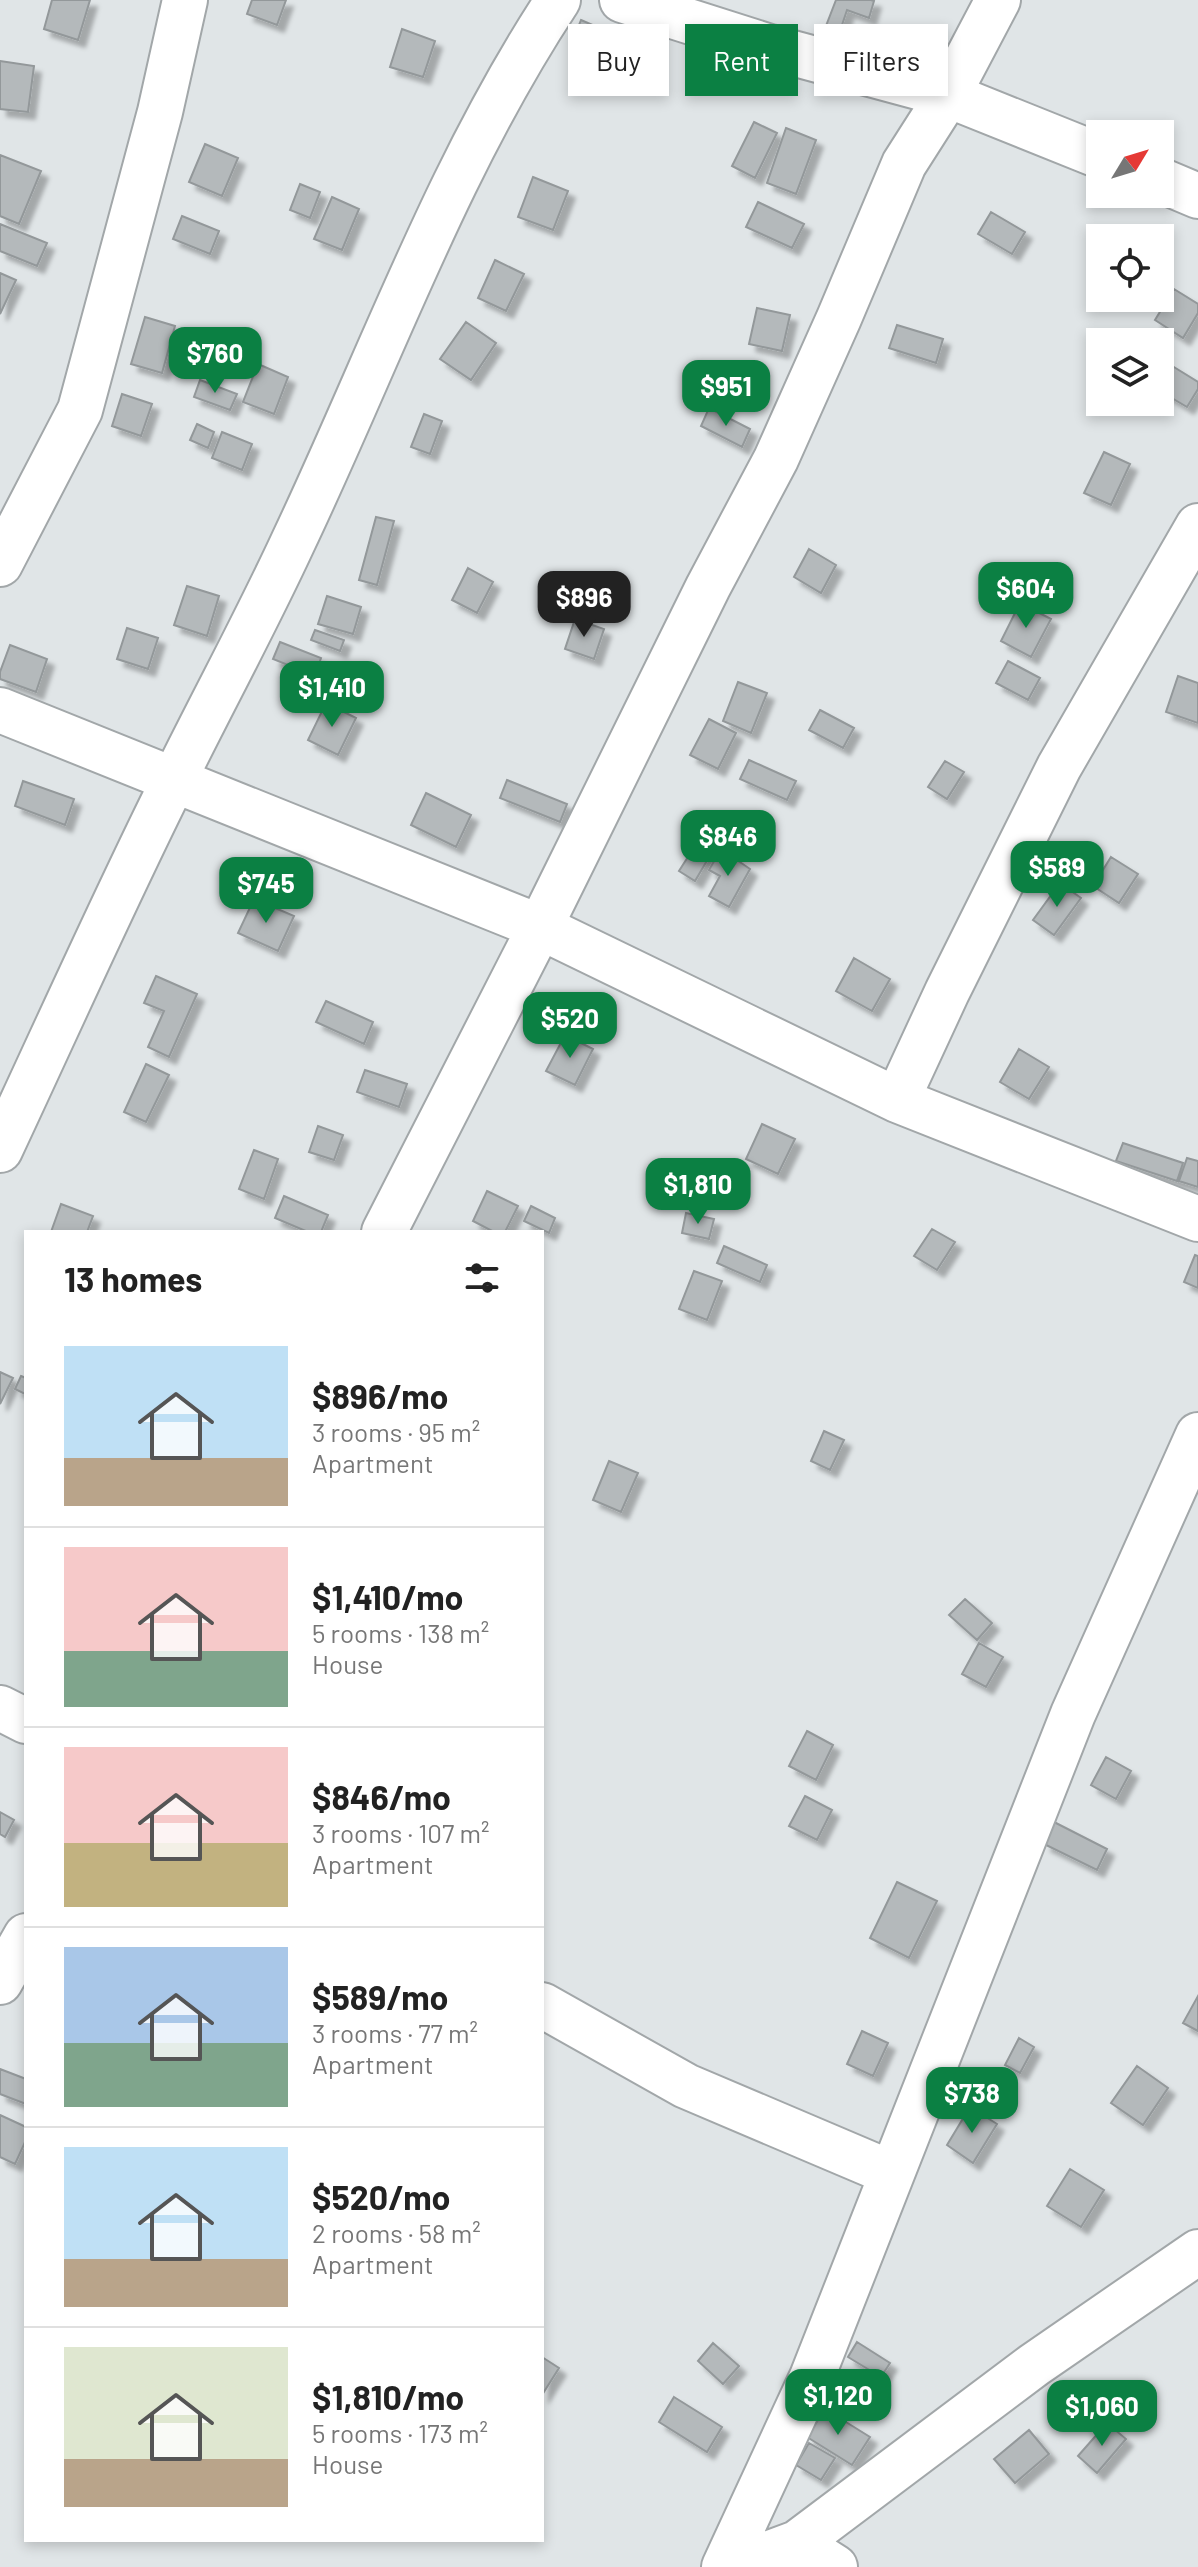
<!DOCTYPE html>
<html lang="en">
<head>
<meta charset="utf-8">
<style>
	:root { --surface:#fff; --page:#f2f2f2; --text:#222; --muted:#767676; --line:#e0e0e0; --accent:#0b8043 }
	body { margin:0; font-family:Barlow,sans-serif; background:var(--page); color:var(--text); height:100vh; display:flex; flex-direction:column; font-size:30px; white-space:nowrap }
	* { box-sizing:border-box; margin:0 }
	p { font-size:26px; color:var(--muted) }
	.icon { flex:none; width:44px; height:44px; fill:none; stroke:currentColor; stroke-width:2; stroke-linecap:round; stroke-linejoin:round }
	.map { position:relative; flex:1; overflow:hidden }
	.details { position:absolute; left:24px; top:1230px; width:520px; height:1312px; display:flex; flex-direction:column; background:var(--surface); border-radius:0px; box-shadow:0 4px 12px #0003 }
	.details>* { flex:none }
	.guide { position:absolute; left:568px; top:24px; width:510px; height:72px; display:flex; gap:16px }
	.needle { width:52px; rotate:52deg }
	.controls { position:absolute; left:1086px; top:120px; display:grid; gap:16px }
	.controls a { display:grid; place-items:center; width:88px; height:88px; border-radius:0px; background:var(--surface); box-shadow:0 4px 12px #0003; font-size:40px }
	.price { position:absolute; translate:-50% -68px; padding:0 18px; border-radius:16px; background:var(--accent); color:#fff; font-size:26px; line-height:52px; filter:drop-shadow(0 2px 4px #0008) }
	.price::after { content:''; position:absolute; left:50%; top:48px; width:24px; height:18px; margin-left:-12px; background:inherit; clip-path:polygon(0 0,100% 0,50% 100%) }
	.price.active { background:#222; color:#fff }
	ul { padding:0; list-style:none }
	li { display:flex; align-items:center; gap:24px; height:200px; padding:0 40px }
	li+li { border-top:2px solid var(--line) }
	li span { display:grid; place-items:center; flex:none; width:224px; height:160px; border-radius:0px; color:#555 }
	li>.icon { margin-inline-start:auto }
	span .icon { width:96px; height:96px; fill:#fffc; stroke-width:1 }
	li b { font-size:34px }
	h2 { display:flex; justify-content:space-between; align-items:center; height:96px; padding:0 40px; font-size:34px }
	.chip { padding:0 28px; border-radius:0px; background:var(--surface); box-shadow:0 4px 12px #0003; font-size:28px; line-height:72px }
	.chip.active { background:var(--accent); color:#fff }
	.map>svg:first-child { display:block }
	.building { fill:#b4b9bb; stroke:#93989a; stroke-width:2; filter:url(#shadow) }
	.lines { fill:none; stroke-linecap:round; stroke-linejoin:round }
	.street-casing { stroke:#a2a7a9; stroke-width:48 }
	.street { stroke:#fff; stroke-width:44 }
</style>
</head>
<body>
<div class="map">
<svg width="1198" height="2567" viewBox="0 0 1198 2567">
	<defs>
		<filter id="shadow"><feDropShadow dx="7" dy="7" stdDeviation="2" flood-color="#0004"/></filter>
	</defs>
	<rect width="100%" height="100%" fill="#e0e5e7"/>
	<path class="building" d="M52,0H90L78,40L44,29Z
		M252,0H286L277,25L247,14Z
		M836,0H871L874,1L869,18L847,10L840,31L826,26Z
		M581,20L641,46L633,63L614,55L604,79L582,69L591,48L573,40Z
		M402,29L435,41L423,77L390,67Z
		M0,61L34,66L28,112L0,109Z
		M754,122L777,133L755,178L732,166Z
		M786,128L816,140L796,194L767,183Z
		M205,144L238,158L222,196L189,182Z
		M0,155L41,171L19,224L0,216Z
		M533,177L568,191L553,230L518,217Z
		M300,184L320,192L310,218L290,210Z
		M332,197L359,209L342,250L314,239Z
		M758,202L804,224L792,248L746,227Z
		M991,212L1025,232L1012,254L978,234Z
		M182,216L219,231L210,254L173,239Z
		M0,224L47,243L37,266L0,251Z
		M495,260L524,274L506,311L478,298Z
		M0,273L16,280L0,314Z
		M1174,289L1198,304V313L1183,338L1155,320Z
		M757,308L790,315L782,351L749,344Z
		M145,317L175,326L162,373L131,364Z
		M466,322L496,343L471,380L440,359Z
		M897,325L943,339L936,363L889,348Z
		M258,364L288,377L274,414L243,402Z
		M1169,364L1198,382V389L1187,407L1160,391L1164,382L1160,379Z
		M200,380L237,394L230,410L194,397Z
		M122,394L152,404L141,436L112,426Z
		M709,408L750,429L742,447L701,426Z
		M424,414L442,421L430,454L411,447Z
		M197,424L214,432L208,448L190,440Z
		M222,432L252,444L242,470L212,458Z
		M1104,452L1130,464L1111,505L1084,493Z
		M376,517L394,521L377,585L359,580Z
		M809,549L836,565L821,593L794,577Z
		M468,568L493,582L477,613L452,600Z
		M187,586L219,596L207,636L174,625Z
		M327,596L361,607L353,634L318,624Z
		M1020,603L1051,619L1031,657L1001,641Z
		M575,619L604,629L594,659L565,649Z
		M127,628L158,638L148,669L117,659Z
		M315,630L344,640L340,651L311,640Z
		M280,642L321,658L315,676L273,659Z
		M10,645L47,659L36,692L0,679V672Z
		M1008,661L1040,678L1028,700L996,683Z
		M1178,676L1198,683V723L1166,712Z
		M738,682L767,693L751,733L723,721Z
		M326,703L356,718L338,755L308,740Z
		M820,710L854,728L843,748L809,730Z
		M709,719L736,733L718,769L690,755Z
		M749,760L796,781L787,800L740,779Z
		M945,761L964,772L947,799L928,787Z
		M507,780L567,804L560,822L500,798Z
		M23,781L74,799L65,825L15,806Z
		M426,793L471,815L456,847L411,825Z
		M700,838L715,847L695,881L679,871Z
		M721,849L750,869L729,907L709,896L720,876L709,870Z
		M1111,857L1138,874L1119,903L1093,886Z
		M1060,883L1081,898L1054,935L1033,920Z
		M254,899L294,916L278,951L238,933Z
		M854,958L890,979L872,1011L836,991Z
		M156,976L197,994L169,1057L148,1047L164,1011L144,1003Z
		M326,1001L373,1022L364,1044L316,1022Z
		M565,1035L593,1049L575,1085L546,1071Z
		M1019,1049L1049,1067L1029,1099L1000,1082Z
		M146,1064L169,1075L146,1122L124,1112Z
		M365,1070L407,1084L399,1107L357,1092Z
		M762,1124L795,1139L778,1174L746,1159Z
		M318,1126L343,1135L334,1160L309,1152Z
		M1123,1143L1183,1163L1177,1181L1116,1161Z
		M254,1150L278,1159L264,1199L239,1189Z
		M1187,1158L1198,1161V1187L1179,1181Z
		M487,1191L518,1206L505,1232H494L473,1221Z
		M284,1196L328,1215L321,1232H308L275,1218Z
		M61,1204L93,1216L87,1232H51Z
		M531,1206L555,1218L549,1233L524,1221Z
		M686,1213L714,1219L709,1239L682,1233Z
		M932,1229L955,1242L937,1270L914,1256Z
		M724,1246L767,1265L760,1282L717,1263Z
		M1195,1255L1198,1256V1288L1184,1282Z
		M694,1271L722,1281L707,1320L679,1309Z
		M0,1372L13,1378L0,1404Z
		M21,1376L26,1378L25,1394L15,1389Z
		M824,1431L844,1440L830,1470L811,1461Z
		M609,1461L638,1473L621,1512L593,1500Z
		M965,1599L992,1623L977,1640L949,1615Z
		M979,1643L1003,1657L986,1687L962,1674Z
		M807,1731L833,1745L816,1780L789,1766Z
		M1106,1757L1131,1771L1116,1799L1091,1785Z
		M805,1796L832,1810L817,1840L789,1826Z
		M0,1812L14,1820L5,1837L0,1834Z
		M1054,1822L1107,1849L1097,1870L1044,1844Z
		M897,1882L937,1901L909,1958L870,1938Z
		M1198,1996V2031L1183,2023Z
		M862,2031L888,2043L873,2076L847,2064Z
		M1019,2038L1034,2047L1020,2073L1005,2065Z
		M1137,2066L1168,2088L1143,2125L1111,2103Z
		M0,2069L26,2079V2104L0,2094Z
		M970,2107L997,2124L973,2163L947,2145Z
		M0,2115L26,2127V2140L15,2164L0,2157Z
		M1070,2169L1104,2190L1081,2227L1047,2206Z
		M857,2342L890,2363L881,2377L848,2357Z
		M713,2343L739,2366L723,2384L698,2361Z
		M542,2357L559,2368L542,2395Z
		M674,2397L722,2427L707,2452L659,2422Z
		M825,2409L870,2437L852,2465L807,2437Z
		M1107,2423L1126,2439L1097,2473L1078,2456Z
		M1029,2430L1049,2454L1015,2483L994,2459Z
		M809,2443L835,2458L821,2480L796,2465Z"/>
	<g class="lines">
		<defs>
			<path id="street" d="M622,0L770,47L948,95L1100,156
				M1160,180L1198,196
				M0,564L80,410L160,112L185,0
				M0,710L540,927L897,1100L1198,1219
				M897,1100L947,992L1059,767L1198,526
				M0,1150C58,1026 114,900 175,778C214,699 256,622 293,542C379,361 447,168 558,0
				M384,1232L540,927L708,587L776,459L839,318L904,164L948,95L998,0
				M0,1708L26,1721
				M0,1982L26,1936
				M542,2005L686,2086L891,2173
				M797,2543L835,2567
				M724,2567L812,2377L1073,1714L1198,1435
				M732,2567L797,2543L1034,2365L1198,2252"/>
		</defs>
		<use href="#street" class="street-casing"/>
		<use href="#street" class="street"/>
	</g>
</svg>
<div class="controls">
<a><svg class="needle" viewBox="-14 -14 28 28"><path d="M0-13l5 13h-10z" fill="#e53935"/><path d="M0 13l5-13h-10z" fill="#767676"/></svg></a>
<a><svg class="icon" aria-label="locate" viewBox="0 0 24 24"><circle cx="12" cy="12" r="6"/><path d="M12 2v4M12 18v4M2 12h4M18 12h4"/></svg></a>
<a><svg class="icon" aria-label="layers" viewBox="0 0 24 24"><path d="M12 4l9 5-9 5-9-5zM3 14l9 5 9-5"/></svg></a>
</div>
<b class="price" style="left:215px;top:395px">$760</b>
<b class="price" style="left:726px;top:428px">$951</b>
<b class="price" style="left:1026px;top:630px">$604</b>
<b class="price active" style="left:584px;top:639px">$896</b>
<b class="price" style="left:332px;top:729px">$1,410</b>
<b class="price" style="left:728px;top:878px">$846</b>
<b class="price" style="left:1057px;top:909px">$589</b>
<b class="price" style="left:266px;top:925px">$745</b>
<b class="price" style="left:570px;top:1060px">$520</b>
<b class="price" style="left:698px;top:1226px">$1,810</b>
<b class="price" style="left:972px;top:2135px">$738</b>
<b class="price" style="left:838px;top:2437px">$1,120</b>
<b class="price" style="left:1102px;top:2448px">$1,060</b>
<div class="guide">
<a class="chip">Buy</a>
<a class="chip active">Rent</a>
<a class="chip">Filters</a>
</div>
<section class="details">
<h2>13 homes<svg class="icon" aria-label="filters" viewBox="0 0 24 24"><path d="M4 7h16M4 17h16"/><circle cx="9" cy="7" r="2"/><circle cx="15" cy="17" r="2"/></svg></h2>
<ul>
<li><span style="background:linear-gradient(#bfe0f5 70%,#b9a48a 0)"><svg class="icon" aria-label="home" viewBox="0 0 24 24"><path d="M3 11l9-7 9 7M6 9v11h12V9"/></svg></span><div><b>$896/mo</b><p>3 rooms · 95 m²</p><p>Apartment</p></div></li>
<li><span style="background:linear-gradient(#f6c9c9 65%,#7fa58c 0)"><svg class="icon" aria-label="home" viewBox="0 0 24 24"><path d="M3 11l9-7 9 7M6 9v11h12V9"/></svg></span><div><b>$1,410/mo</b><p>5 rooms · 138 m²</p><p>House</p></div></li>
<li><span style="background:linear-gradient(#f6c9c9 60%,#c2b280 0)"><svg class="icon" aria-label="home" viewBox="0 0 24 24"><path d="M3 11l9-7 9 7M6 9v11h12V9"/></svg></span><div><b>$846/mo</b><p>3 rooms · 107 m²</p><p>Apartment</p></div></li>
<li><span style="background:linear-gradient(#a9c7e8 60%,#7fa58c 0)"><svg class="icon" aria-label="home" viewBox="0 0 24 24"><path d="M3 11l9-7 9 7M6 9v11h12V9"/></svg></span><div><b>$589/mo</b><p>3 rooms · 77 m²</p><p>Apartment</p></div></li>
<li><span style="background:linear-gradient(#bfe0f5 70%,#b9a48a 0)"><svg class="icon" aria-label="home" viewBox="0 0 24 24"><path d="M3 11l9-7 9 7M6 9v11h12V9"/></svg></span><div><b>$520/mo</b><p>2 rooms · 58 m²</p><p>Apartment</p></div></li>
<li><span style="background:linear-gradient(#dfe7d0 70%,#b9a48a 0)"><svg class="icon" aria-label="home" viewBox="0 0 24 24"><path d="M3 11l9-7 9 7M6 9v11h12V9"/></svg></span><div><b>$1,810/mo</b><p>5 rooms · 173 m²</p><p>House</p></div></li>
</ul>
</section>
</div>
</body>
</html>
